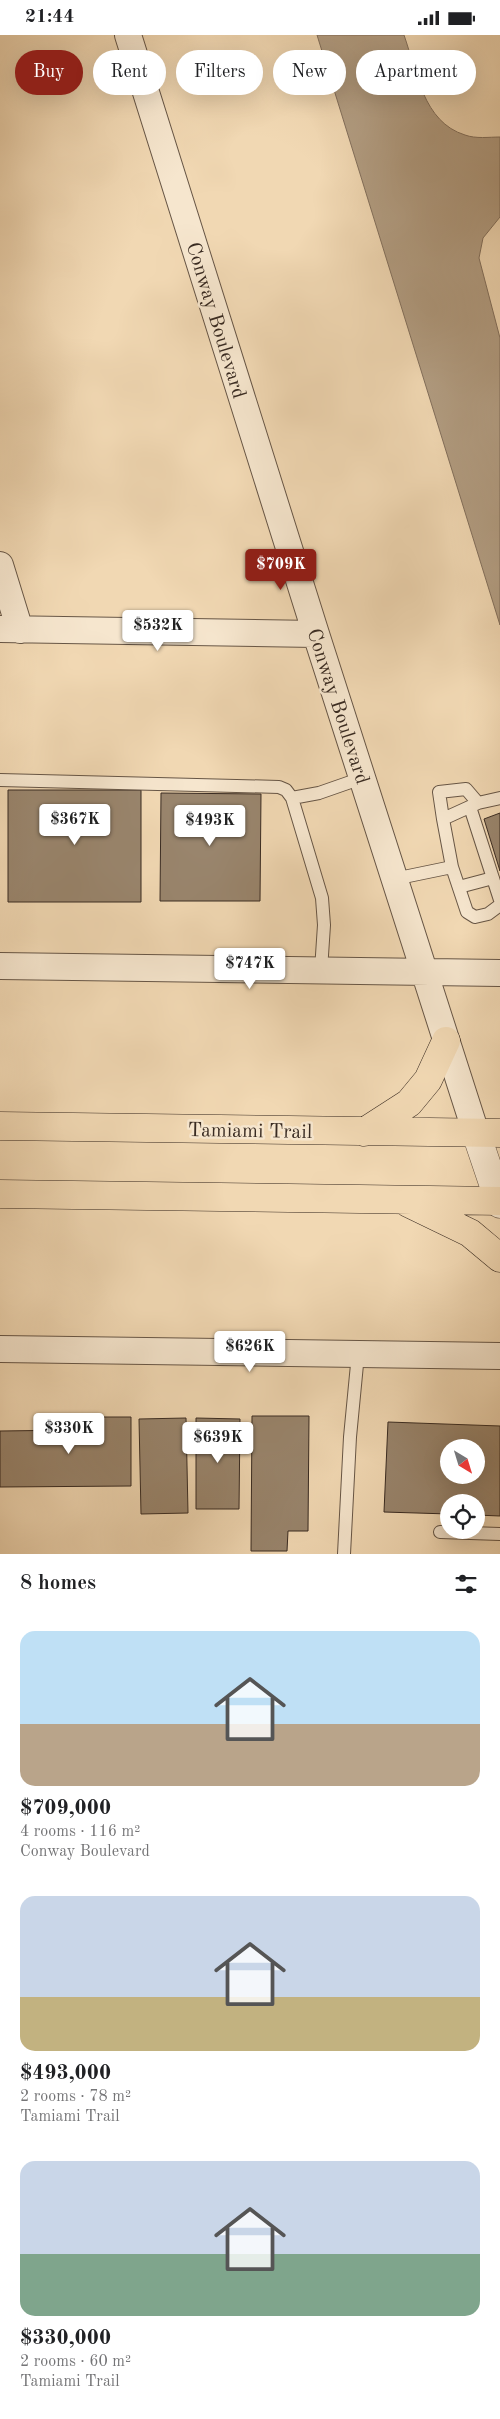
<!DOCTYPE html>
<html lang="en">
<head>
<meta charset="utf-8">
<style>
	:root { --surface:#fff; --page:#f6f6f6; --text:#202124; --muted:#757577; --accent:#8f2418 }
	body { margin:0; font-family:"Old Standard TT",serif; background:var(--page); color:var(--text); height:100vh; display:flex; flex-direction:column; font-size:19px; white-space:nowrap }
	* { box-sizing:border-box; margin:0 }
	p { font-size:16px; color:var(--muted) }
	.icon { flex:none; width:28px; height:28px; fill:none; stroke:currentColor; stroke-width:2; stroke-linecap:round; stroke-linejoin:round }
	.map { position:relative; height:1519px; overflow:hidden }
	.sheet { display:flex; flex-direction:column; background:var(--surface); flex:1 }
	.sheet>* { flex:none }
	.hud { position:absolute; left:15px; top:15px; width:470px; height:45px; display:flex; gap:10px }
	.needle { width:32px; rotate:142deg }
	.tools { position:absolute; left:440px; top:1404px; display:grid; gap:10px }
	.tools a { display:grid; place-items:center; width:45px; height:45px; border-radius:50%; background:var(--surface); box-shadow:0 5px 20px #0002; font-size:25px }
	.price { position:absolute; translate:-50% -42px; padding:0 11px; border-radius:5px; background:#fff; color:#222; font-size:16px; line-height:32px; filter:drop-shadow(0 1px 2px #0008) }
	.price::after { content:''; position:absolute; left:50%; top:30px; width:15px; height:11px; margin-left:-8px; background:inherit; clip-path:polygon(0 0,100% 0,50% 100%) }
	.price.selected { background:var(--accent); color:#fff }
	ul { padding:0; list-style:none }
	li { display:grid; align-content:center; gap:10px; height:265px; padding:0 20px }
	li span { display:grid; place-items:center; height:155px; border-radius:15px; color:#555 }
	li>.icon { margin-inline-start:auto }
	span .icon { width:90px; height:90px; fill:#fffc; stroke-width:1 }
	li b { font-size:21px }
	h2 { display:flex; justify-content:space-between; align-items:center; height:60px; padding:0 20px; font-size:21px }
	.chip { padding:0 18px; border-radius:22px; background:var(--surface); box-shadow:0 5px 20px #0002; font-size:18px; line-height:45px }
	.chip.selected { background:var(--accent); color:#fff }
	.status { display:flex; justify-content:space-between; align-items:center; height:35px; padding:0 25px; background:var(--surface); direction:ltr }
	.status svg { height:14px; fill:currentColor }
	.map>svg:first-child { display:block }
	.water { fill:#b29d82; stroke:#826f5c }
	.building { fill:#99856d; stroke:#392b22; fill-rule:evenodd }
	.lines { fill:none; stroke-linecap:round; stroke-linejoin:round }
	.service-casing { stroke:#675646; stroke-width:14 }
	.minor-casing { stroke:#675646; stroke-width:28 }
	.tertiary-casing { stroke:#675646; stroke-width:29 }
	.primary-casing { stroke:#392b22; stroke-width:29 }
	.service { stroke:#f6e6ce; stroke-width:12 }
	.minor { stroke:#f6e6ce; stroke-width:26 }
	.tertiary { stroke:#f6e6ce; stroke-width:28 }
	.primary { stroke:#f1d8b3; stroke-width:28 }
	.labels { text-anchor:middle; stroke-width:5; stroke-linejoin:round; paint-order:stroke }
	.street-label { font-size:20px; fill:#392b22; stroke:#f6e6ce }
</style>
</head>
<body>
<div class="status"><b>21:44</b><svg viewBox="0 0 49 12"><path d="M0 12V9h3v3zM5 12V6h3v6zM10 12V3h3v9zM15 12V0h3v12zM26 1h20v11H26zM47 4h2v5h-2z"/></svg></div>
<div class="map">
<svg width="500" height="1519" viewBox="0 0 500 1519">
	<rect width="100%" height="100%" fill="#f1d8b3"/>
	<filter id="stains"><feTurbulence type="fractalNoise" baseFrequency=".004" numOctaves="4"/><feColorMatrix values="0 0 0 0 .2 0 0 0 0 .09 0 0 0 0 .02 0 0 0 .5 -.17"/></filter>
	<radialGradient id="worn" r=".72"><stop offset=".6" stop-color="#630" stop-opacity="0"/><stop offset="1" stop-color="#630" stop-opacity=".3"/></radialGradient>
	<path class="water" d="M317,0H404C417,37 423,87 465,100C476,104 489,102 500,102V182L483,203L479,223L500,303V590Z"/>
	<path class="building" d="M8,755H141V867H8Z
		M161,758L261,759L260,866H160Z
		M500,778V836L484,784Z
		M252,1381H309L308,1496H288L287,1516H251Z
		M78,1382H131V1451L0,1452V1396L77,1395Z
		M186,1383L188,1478L141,1479L139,1384Z
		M196,1383L240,1384L239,1474H196Z
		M388,1387L500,1391V1481L476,1480V1468H449V1479L384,1477ZM449,1412H476V1440H449Z"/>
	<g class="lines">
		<defs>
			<path id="service" d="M0,745L279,752L286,755L292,763
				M470,772L500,865
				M443,784L439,757L466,754L478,768
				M452,832L467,877L475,882L488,879L500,870
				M394,844L452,832L443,784L478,768L500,763
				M459,852L493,843
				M321,935L324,890L322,863L292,763L319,758L362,743
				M440,1497L500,1499
				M344,1519L350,1402L358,1319"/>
			<path id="minor" d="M128,0L316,599L476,1098
				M0,530L20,595
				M0,594L316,599
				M0,931L500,938
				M0,1314L500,1321"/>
			<path id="tertiary" d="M476,1098L500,1169"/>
			<path id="primary" d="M0,1091L500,1098
				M364,1097L409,1068L428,1045L446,1006
				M0,1159L500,1166
				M408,1168L470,1198L500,1223"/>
		</defs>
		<use href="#service" class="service-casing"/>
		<use href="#minor" class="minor-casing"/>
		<use href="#tertiary" class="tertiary-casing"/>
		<use href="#primary" class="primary-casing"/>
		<use href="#service" class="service"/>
		<use href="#minor" class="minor"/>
		<use href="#tertiary" class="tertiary"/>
		<use href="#primary" class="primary"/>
	</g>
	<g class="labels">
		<g class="street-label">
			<text transform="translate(217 285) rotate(73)" y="7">Conway Boulevard</text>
			<text transform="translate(339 671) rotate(72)" y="7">Conway Boulevard</text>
			<text transform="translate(250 1095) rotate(1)" y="7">Tamiami Trail</text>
		</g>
	</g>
	<rect width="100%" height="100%" filter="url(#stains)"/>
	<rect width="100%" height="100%" fill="url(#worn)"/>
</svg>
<div class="tools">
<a><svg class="needle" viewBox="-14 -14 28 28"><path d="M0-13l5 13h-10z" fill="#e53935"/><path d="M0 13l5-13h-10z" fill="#757577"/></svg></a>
<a><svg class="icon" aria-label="locate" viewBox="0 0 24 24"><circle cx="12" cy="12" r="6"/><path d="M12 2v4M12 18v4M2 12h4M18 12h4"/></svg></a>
</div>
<b class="price selected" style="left:281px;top:556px">$709K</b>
<b class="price" style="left:158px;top:617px">$532K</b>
<b class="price" style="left:75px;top:811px">$367K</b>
<b class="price" style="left:210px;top:812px">$493K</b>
<b class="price" style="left:250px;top:955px">$747K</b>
<b class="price" style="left:250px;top:1338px">$626K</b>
<b class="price" style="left:69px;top:1420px">$330K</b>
<b class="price" style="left:218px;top:1429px">$639K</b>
<div class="hud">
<a class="chip selected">Buy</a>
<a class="chip">Rent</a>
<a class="chip">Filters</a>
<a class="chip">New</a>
<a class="chip">Apartment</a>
</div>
</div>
<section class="sheet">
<h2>8 homes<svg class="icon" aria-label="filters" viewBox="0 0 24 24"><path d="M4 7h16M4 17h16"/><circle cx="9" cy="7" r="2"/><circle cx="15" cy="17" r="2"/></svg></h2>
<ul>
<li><span style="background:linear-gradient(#bfe0f5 60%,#b9a48a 0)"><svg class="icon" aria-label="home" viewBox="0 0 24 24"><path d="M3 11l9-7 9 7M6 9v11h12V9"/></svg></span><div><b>$709,000</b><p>4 rooms · 116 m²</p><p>Conway Boulevard</p></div></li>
<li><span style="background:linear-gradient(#c9d6e8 65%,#c2b280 0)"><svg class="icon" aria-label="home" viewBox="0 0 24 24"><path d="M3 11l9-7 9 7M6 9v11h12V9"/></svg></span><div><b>$493,000</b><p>2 rooms · 78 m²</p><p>Tamiami Trail</p></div></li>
<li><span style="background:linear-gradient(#c9d6e8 60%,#7fa58c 0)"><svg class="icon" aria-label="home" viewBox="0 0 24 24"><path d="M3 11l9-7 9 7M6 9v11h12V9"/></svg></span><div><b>$330,000</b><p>2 rooms · 60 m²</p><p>Tamiami Trail</p></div></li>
</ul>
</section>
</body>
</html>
